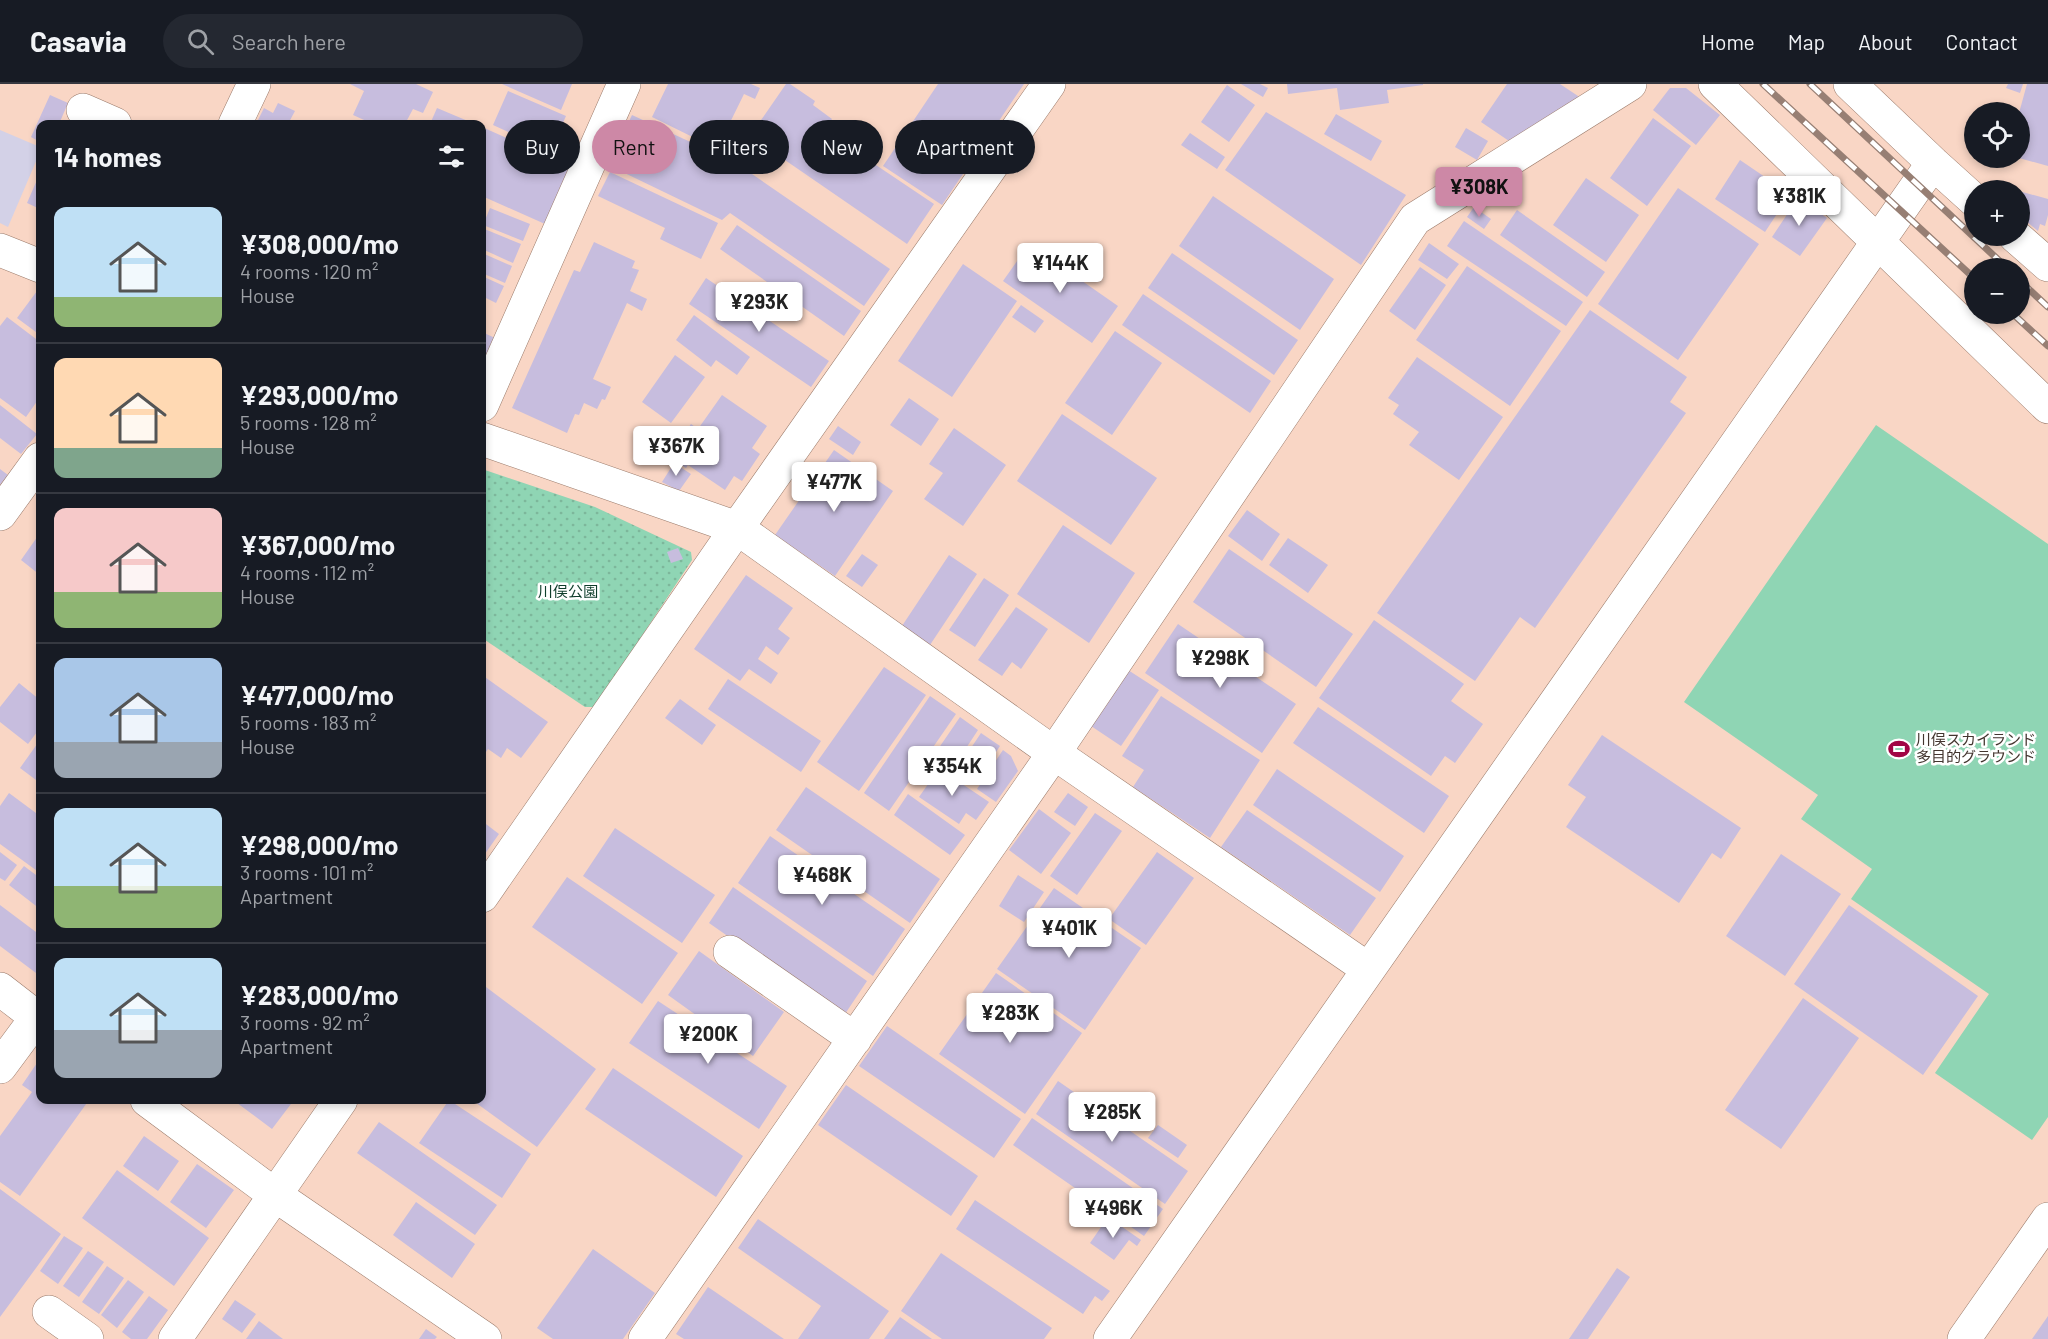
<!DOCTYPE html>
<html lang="en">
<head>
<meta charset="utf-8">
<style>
	:root { --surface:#171b24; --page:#242831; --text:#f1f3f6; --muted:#9ea1a6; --line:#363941; --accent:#cd88a6 }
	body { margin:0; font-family:Barlow,"Noto Sans JP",sans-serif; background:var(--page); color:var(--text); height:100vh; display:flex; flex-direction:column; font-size:22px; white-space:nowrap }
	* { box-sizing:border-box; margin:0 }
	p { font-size:20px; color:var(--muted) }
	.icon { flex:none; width:33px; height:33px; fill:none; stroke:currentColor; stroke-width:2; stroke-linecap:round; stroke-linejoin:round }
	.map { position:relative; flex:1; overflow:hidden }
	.sheet { position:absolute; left:36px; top:36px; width:450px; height:984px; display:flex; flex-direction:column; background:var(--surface); border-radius:12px; box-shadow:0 3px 9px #0003 }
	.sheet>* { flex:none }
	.hud { position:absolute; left:504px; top:36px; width:570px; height:54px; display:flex; gap:12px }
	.fabs { position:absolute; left:1964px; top:18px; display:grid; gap:12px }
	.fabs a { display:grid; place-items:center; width:66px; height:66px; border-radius:50%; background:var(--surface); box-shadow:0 3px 9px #0003; font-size:30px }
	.price { position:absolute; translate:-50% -51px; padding:0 14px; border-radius:6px; background:#fff; color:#222; font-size:20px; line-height:39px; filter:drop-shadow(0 2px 3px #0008) }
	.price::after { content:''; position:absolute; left:50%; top:36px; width:18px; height:14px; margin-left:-9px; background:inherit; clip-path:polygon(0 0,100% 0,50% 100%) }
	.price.active { background:var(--accent); color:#111 }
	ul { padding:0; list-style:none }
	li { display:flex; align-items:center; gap:18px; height:150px; padding:0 18px }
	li+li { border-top:2px solid var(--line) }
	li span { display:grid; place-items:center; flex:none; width:168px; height:120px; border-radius:12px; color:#555 }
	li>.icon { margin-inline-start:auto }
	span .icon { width:72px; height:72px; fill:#fffc; stroke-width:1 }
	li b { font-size:26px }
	h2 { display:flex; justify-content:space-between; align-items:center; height:72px; padding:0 18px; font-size:26px }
	.chip { padding:0 21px; border-radius:27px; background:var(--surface); box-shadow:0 3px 9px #0003; font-size:21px; line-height:54px }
	.chip.active { background:var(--accent); color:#111 }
	header { display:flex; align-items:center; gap:36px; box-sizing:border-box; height:84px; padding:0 30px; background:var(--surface); border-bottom:2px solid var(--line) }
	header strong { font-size:28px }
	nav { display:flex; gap:33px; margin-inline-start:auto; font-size:21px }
	.search { width:420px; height:54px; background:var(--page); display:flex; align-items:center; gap:15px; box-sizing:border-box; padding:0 21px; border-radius:33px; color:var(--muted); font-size:22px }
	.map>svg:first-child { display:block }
	.commercial { fill:#d3d1e7 }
	.green { fill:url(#green-dots) }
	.pitch { fill:#8fd5b4 }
	.building { fill:#c7bdde }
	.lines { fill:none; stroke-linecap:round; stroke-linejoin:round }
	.minor-casing { stroke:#9a7a6a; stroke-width:34 }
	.minor { stroke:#fff; stroke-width:33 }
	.rail-casing { stroke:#977f74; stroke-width:7 }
	.rail { stroke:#fff; stroke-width:4.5; stroke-dasharray:14; stroke-linecap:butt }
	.labels { text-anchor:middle; stroke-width:5; stroke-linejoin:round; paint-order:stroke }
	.park-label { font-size:15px; fill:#0f3d2b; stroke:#fff }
	.poi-label { font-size:15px; fill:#43352f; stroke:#fff; text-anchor:start }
</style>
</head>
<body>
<header>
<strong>Casavia</strong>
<div class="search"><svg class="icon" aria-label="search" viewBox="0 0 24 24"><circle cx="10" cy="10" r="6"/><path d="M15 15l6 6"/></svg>Search here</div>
<nav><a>Home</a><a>Map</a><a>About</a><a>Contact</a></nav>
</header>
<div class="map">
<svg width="2048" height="1255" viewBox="0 0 2048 1255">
	<defs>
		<pattern id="green-dots" width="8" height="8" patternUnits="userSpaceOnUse" patternTransform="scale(1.5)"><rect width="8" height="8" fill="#8fd5b4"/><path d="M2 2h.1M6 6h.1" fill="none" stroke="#7db79b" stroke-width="1.8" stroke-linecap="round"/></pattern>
	</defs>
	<rect width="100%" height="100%" fill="#f9d6c5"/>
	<path class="commercial" d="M0,46L40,63V68L8,143L0,139Z"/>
	<path class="green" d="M482,385L595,423L691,468L692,476L595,623H585L482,554Z"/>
	<path class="pitch" d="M1876,341L2048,460V1033L2032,1056L1935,989L1989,910L1851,815L1872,785L1801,735L1818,711L1684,618Z"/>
	<path class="building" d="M350,0H416L433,8L423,29L413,25L405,40H373L353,31L364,7Z
		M502,0H572L561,26Z
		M668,0H751L760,4L755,15L744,10L717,65L652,33Z
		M786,0H790L815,17L813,21L832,35L830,38L853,53L850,57L870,71L867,75L934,120L907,160L750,52Z
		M938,0H1024L942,121L883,82Z
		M1241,0H1260L1268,4L1263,13Z
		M1287,0H1423V1L1387,6L1389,19L1340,26L1337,4L1288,10Z
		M1507,0H1560L1584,16L1512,59L1481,38Z
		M2008,0H2023L2020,9L2006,4Z
		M2027,0H2048V82L2019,74V29Z
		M1227,1L1255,21L1229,58L1201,38Z
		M1670,4H1686L1720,31L1696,61L1653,26Z
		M508,7L566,32L557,52L580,62L573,77L493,41Z
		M50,11L68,19L59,40H40V58L31,53Z
		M278,19L295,27L288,40H256L264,24L273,29Z
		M437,24L475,40H430Z
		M1266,28L1406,111L1361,181L1225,86Z
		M1336,30L1382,57L1371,77L1324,50Z
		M632,31L736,79L890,185L864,222L730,129L722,136L608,81Z
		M1653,34L1691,62L1647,122L1610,94Z
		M482,43L570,82L545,140L482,112Z
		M1466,44L1488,57L1477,76L1455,63Z
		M1190,49L1225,73L1217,85L1181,61Z
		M1740,76L1790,110L1765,148L1715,115Z
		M610,88L718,139L701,175L660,155L665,144L598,112Z
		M40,89V125L27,119Z
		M1586,94L1639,131L1606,178L1553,141Z
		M1678,104L1759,160L1678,276L1598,220Z
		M2019,107L2048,115V131L2045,142L2040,140L2038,147L2019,131Z
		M1213,112L1334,195L1300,246L1179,162Z
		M1798,114L1827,134L1800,172L1772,153Z
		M1474,123L1491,135L1484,145L1467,133Z
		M490,124L530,140L523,157L483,141Z
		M1517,126L1605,188L1587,213L1500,151Z
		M1464,137L1583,218L1566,242L1447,162Z
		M737,141L861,227L844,252L720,165Z
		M482,144L521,160L513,179L482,165Z
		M594,158L635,177L632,184L639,186L630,207L647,215L642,227L627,219L593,295L611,303L605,316L602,315L597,325L584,319L579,331L575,330L567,349L512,324L574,186L580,188Z
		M1429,159L1459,180L1447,195L1418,176Z
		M1029,160L1118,222L1092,259L1003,197Z
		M482,169L512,182L505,199L482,189Z
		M1172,169L1298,256L1274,291L1148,204Z
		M963,180L1017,217L952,313L898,277Z
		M1467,182L1561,247L1510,322L1416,256Z
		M1420,183L1446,201L1415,246L1389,227Z
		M482,192L504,202L496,219L482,212Z
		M706,194L829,277L811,303L689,220Z
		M40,203V251L17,234Z
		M1143,210L1271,297L1250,329L1122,241Z
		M1021,221L1044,237L1035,249L1012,233Z
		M1590,226L1687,293L1670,318L1686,329L1535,544L1520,533L1475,597L1377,529Z
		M694,231L750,273L737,291L716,276L711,283L676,256Z
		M7,233L40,258V313L26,333L0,314V242Z
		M1115,247L1162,279L1112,351L1065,319Z
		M482,248L495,254L482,284Z
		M675,271L705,293L671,339L642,318Z
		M1417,273L1503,333L1459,396L1409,361L1419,348L1393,330L1399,321L1388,314Z
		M722,311L767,342L752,364L760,370L742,397L734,392L725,406L688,381L686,384L668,372L691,340L698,345Z
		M909,314L939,335L921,362L890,341Z
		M0,321L37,350L21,370L0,354Z
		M1062,330L1157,394L1111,461L1017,397Z
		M838,342L861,358L853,371L829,355Z
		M954,344L1006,381L963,442L924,415L943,389L929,380Z
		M834,366L893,407L835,492L775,451Z
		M674,379L691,390L679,407L662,398Z
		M0,385L8,391L0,401Z
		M1247,426L1280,450L1262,477L1228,452Z
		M1063,441L1135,489L1089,559L1017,510Z
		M40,449V491L21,476Z
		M1288,454L1328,481L1308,509L1269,481Z
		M678,464L683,475L671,479L667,468Z
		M1229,465L1353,550L1316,603L1193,518Z
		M862,470L878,481L862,503L846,492Z
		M949,471L977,490L930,561L902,542Z
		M746,491L793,524L778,545L790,554L778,571L766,562L758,575L778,589L771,600L749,585L740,597L694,565Z
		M984,494L1009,511L975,563L949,546Z
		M1016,523L1048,545L1021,585L1012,578L1002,592L978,576Z
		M1374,536L1464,600L1451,617L1483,640L1455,679L1445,672L1431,692L1319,614Z
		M1178,540L1296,620L1262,669L1145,589Z
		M884,583L926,611L859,707L817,678Z
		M1128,586L1159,606L1121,662L1091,642Z
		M482,591L548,638L521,674L507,664L501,674L488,665L482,674Z
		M728,595L821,657L801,688L708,625Z
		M19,599L40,616V644L28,660L0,638V623Z
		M930,612L956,630L889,727L864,709Z
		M1161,612L1260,676L1210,754L1133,703L1144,686L1122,672Z
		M680,615L716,641L702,661L665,634Z
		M1318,623L1449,712L1424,749L1293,659Z
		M960,633L978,646L951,687L932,674Z
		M981,649L1000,662L974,701L955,688Z
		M1602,651L1741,744L1721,775L1712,769L1679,819L1566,743L1586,713L1568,701Z
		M40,656V699L20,684Z
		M1003,666L1011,672L1018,687L996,718L977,705Z
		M934,681L989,718L976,736L966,729L959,740L919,713L933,693L928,689Z
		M1277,685L1404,772L1380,808L1253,721Z
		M806,703L940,795L910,839L776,746Z
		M9,709L40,732V789L0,760V722Z
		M1068,709L1088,723L1075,742L1054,728Z
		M908,710L965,751L950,771L894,731Z
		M1039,725L1071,749L1041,790L1009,766Z
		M1247,726L1376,814L1350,851L1221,763Z
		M1095,729L1122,747L1077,811L1050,792Z
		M482,737L499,750L482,774Z
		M615,744L715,811L682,859L583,792Z
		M770,752L905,845L873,892L738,799Z
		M0,768L17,781L5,797L0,794Z
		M1157,768L1194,794L1146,861L1109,835Z
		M1781,770L1841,810L1785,892L1726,852Z
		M24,782L40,794V825L9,801Z
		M1018,791L1044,808L1024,838L999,822Z
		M567,793L678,869L642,920L532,843Z
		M733,803L867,897L843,933L709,839Z
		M1054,804L1141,864L1085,946L997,885Z
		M0,821L40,851V892L0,862Z
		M1849,821L1978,912L1923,991L1794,900Z
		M699,867L784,928L753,972L668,911Z
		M996,889L1082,949L1025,1030L939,970Z
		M482,900L596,985L537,1063L472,1016H482Z
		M1803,914L1859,954L1781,1065L1725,1026Z
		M658,917L787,1002L759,1045L629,959Z
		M887,942L1021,1035L994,1074L859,982Z
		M37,979L40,982V1016H89L20,1112L0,1098V1052L32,1008L22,1001Z
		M613,984L743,1072L716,1113L585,1025Z
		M1058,997L1188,1087L1165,1120L1036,1030Z
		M846,1001L978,1092L951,1132L818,1041Z
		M233,1016H294L272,1045Z
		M449,1016L531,1070L502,1114L419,1059Z
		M1032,1034L1163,1125L1144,1152L1013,1061Z
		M379,1038L497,1121L475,1151L357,1069Z
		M1158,1041L1187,1061L1178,1074L1148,1054Z
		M144,1052L179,1077L158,1107L123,1082Z
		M197,1080L234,1106L206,1144L170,1118Z
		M117,1086L209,1154L174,1202L82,1134Z
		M0,1105L61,1150L0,1233Z
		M975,1116L1110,1207L1102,1217L1095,1212L1083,1230L956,1145Z
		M416,1118L475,1160L452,1194L393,1151Z
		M1108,1133L1141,1156L1137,1162L1129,1156L1114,1176L1090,1159Z
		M758,1135L889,1227L869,1255H798L821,1222L738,1164Z
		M64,1152L83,1164L58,1200L40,1187Z
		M593,1165L655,1209L623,1255H553L537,1244Z
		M88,1167L104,1178L79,1213L63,1202Z
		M941,1169L1052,1244L1044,1255H942L901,1227Z
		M107,1182L124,1194L99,1230L82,1218Z
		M1617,1184L1630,1193L1588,1255H1569Z
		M128,1196L144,1208L117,1244L101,1231Z
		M708,1203L784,1255H684L676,1250Z
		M149,1212L168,1226L147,1255H131L122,1248Z
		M235,1216L256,1230L242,1249L222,1235Z
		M2048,1232V1255H2032Z
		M900,1233L932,1255H884Z
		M259,1237L283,1255H246Z
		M426,1245L437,1253L435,1255H419Z"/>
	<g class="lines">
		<defs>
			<path id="minor" d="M1715,0L2048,323
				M1850,0L1933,79L1974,116
				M83,26L115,40
				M235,40L254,0
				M2015,152L2048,181
				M0,166L40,182
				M482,321L624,0
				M482,355L737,444L1054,669L1368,885
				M0,430L40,375
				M482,812L737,444L1049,0
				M730,868L855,955
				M0,905L40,936
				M0,983L40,929
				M147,1016L275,1111L485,1255
				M49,1228L87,1255
				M175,1255L341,1016
				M645,1255L1054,669L1415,135L1630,0
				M1110,1255L1933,79
				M1964,1255L2048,1135"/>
		</defs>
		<use href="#minor" class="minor-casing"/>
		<use href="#minor" class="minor"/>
		<defs>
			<path id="rail" d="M1763,0L1974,194
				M1810,0L2007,184
				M2019,196L2048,223
				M2013,230L2048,262"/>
		</defs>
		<use href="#rail" class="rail-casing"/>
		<use href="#rail" class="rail"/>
	</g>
	<defs>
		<symbol id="stadium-bare" viewBox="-9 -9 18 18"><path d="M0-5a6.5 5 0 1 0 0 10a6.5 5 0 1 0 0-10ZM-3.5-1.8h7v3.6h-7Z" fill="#a10544" stroke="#fff" stroke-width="2.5" paint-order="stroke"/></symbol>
	</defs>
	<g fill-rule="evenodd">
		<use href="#stadium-bare" x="1884" y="650" width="30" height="30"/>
	</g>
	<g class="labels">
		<g class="park-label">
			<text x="568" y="513">川俣公園</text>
		</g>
		<g class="poi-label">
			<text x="1916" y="661">川俣スカイランド<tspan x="1916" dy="17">多目的グラウンド</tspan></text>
		</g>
	</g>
</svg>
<div class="fabs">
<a><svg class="icon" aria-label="locate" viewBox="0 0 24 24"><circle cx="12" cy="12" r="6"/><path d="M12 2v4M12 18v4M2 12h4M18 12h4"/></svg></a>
<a>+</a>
<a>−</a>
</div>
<b class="price active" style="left:1479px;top:134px">¥308K</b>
<b class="price" style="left:1799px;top:143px">¥381K</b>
<b class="price" style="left:1060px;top:210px">¥144K</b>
<b class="price" style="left:759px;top:249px">¥293K</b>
<b class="price" style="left:676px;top:393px">¥367K</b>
<b class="price" style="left:834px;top:429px">¥477K</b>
<b class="price" style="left:1220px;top:605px">¥298K</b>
<b class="price" style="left:952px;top:713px">¥354K</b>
<b class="price" style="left:822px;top:822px">¥468K</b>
<b class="price" style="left:1069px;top:875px">¥401K</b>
<b class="price" style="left:1010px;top:960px">¥283K</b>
<b class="price" style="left:708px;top:981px">¥200K</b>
<b class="price" style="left:1112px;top:1059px">¥285K</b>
<b class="price" style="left:1113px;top:1155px">¥496K</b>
<div class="hud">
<a class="chip">Buy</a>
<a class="chip active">Rent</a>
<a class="chip">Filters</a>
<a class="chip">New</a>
<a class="chip">Apartment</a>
</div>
<section class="sheet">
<h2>14 homes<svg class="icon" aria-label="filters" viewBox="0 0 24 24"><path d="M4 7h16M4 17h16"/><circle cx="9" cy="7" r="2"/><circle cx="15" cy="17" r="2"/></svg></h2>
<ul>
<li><span style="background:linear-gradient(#bfe0f5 75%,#8fb573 0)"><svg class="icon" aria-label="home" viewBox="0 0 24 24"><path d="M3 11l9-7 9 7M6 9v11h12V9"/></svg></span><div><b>¥308,000/mo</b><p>4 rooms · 120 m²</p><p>House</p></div></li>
<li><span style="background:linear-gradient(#ffd9b3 75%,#7fa58c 0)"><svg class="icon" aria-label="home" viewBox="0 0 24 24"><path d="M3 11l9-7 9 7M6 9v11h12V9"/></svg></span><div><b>¥293,000/mo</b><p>5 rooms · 128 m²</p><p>House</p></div></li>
<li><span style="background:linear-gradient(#f6c9c9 70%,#8fb573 0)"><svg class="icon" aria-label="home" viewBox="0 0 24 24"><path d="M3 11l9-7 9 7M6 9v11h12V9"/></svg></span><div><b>¥367,000/mo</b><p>4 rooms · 112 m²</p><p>House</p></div></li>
<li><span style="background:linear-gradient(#a9c7e8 70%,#9aa5b1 0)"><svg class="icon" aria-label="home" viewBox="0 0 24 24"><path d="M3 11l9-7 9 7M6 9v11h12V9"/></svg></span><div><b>¥477,000/mo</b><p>5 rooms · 183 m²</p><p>House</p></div></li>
<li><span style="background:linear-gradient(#bfe0f5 65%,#8fb573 0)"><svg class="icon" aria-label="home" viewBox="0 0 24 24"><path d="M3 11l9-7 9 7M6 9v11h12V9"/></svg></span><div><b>¥298,000/mo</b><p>3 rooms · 101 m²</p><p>Apartment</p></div></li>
<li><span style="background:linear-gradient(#bfe0f5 60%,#9aa5b1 0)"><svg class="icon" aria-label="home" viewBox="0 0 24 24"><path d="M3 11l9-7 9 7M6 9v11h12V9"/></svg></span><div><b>¥283,000/mo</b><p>3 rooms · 92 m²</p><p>Apartment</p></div></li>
</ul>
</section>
</div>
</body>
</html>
